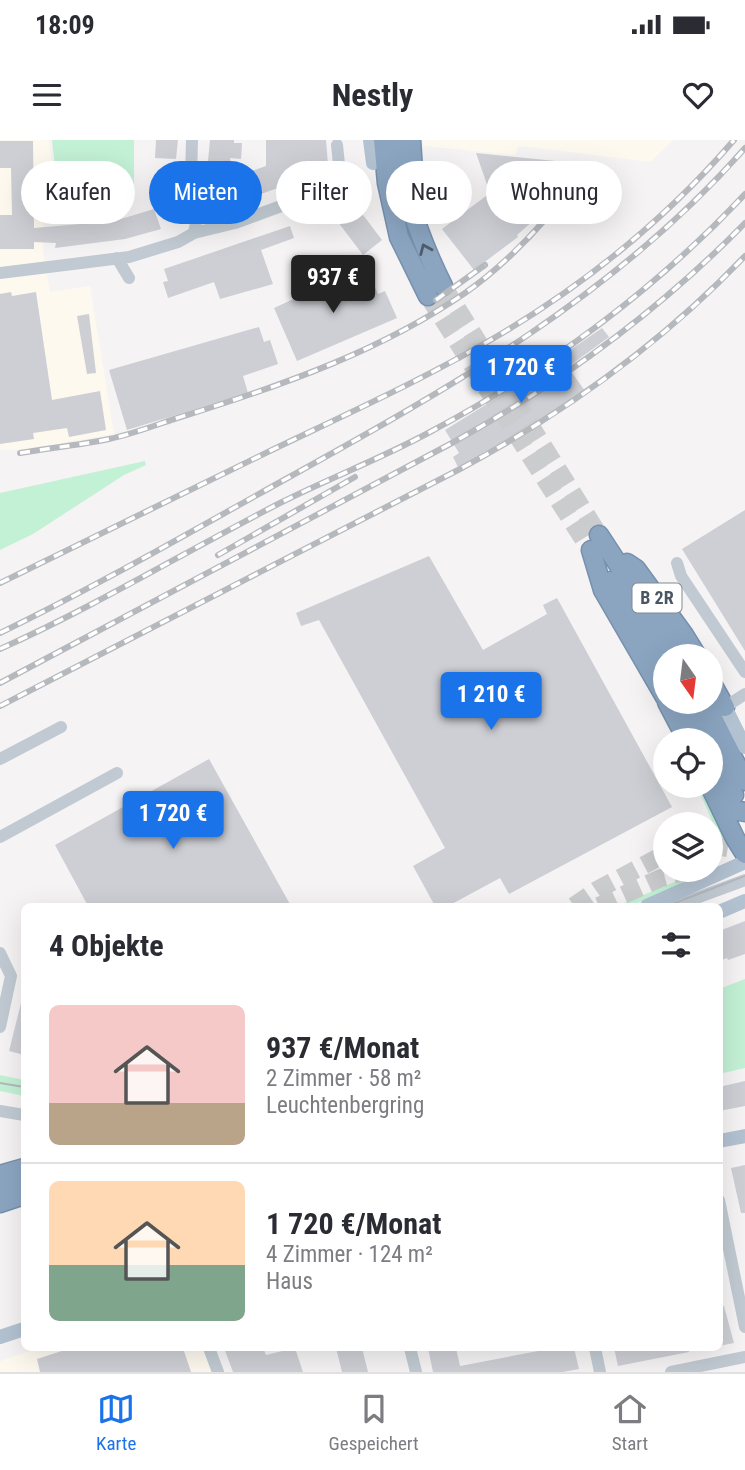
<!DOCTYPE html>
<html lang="de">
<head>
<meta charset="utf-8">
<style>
	:root { --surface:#fff; --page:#f7f7f7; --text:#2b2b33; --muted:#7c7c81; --line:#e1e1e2; --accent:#1a73e8 }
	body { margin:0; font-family:"Roboto Condensed",sans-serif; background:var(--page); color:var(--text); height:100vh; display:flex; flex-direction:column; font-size:26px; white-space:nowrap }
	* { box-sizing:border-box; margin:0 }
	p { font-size:23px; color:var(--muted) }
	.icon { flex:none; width:38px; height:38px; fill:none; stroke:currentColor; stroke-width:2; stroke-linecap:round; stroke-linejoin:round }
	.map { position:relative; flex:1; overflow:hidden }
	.panel { position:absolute; left:21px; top:763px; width:702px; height:448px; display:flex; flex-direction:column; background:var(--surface); border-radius:10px; box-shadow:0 7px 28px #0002 }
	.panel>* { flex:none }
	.hud { position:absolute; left:21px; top:21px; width:704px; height:63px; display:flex; gap:14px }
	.needle { width:46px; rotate:166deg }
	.fabs { position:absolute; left:653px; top:504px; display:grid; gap:14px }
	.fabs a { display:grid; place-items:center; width:70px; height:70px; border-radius:50%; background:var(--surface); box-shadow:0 7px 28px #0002; font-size:35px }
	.price { position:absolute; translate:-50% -60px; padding:0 16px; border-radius:7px; background:var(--accent); color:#fff; font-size:23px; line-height:46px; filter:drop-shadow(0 2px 4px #0008) }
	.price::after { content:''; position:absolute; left:50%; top:42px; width:21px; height:16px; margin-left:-10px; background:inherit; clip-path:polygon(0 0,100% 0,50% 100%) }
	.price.current { background:#222; color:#fff }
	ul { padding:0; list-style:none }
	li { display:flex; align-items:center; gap:21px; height:175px; padding:0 28px }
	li+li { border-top:2px solid var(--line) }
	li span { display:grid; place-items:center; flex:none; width:196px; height:140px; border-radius:10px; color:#555 }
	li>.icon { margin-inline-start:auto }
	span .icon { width:84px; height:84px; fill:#fffc; stroke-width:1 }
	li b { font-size:30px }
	h2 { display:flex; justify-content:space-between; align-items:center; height:84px; padding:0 28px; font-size:30px }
	.tag { padding:0 24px; border-radius:32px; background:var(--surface); box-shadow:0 7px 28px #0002; font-size:24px; line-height:63px }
	.tag.current { background:var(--accent); color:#fff }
	.status { display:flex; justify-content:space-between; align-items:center; height:49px; padding:0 35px; background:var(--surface); direction:ltr }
	.status svg { height:19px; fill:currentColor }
	header { display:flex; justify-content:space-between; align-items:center; height:91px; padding:0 28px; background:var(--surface); font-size:32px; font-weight:700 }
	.tab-bar { display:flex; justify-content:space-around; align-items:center; height:98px; border-top:2px solid var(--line); background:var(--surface); font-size:19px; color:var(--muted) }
	.tab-bar a { display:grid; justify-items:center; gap:4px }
	.tab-bar .current { color:var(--accent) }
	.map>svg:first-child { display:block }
	.commercial { fill:#fdf9ef }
	.green { fill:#c3f1d5 }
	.building { fill:#cdcfd5 }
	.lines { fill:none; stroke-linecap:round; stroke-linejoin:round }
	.highway-tunnel { stroke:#caccce; stroke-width:18; stroke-dasharray:18 9; stroke-linecap:butt }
	.highway-casing { stroke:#7690ad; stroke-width:21 }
	.minor { stroke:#c1cad2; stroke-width:12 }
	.major { stroke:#b3c2d1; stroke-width:14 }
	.highway { stroke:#8ba5c1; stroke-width:18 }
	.tram { stroke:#b5b8bd; stroke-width:2 }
	.rail-casing { stroke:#b5b8bd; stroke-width:6 }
	.rail { stroke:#fff; stroke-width:3.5; stroke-dasharray:10; stroke-linecap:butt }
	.oneway { stroke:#505e6b }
	.labels { text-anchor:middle; stroke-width:5; stroke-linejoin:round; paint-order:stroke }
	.shield { fill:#fff; stroke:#808990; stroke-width:2 }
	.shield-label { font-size:18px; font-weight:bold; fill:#4a5661 }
</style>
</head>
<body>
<div class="status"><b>18:09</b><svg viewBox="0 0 49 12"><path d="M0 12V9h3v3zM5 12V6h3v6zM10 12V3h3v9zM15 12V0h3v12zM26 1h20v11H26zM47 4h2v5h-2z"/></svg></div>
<header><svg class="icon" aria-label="menu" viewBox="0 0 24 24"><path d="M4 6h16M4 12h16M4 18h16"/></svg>Nestly<svg class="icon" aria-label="heart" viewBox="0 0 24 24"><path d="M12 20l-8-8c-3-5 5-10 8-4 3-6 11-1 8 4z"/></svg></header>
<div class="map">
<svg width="745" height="1232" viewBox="0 0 745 1232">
	<rect width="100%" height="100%" fill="#f5f3f3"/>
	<path class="commercial" d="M0,0H47L49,2L55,42L54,53L43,64V111L50,152L90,146L114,294L20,310H0Z
		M423,0H673L650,22L519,6L515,15L425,6H423Z
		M39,1208H204L212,1232H0V1221Z"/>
	<path class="green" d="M52,0H134V46L58,56Z
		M145,321L146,325L124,335L33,394L0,410V353Z
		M697,646H700L727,703L722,704Z
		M716,724L718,727C691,740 645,766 617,766L703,730H710L711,727Z
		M745,839V928L719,934V849Z
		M0,935L24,940V956L0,951Z"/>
	<path class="building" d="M156,0H178L176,19L155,18Z
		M210,0H234V3H242L241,19L230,18L231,23L208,21Z
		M266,0H326L328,25L289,44L213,71L208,47V34L232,33L233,41L253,35L252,31L266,26Z
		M0,1H33L34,88L92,83L121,79L154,69L161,89L125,99L55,108L56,103L34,102V109H0V75H12L11,28H0Z
		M476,13L576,23L551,65L517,95L518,97L474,130L442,89L490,53Z
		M175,36L180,69L161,73L156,37Z
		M357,67L382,100L363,115L338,82Z
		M290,86L294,98L261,110L273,144L220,159L214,142L168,158L163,142L168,141L164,129Z
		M346,135L351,147L371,138L378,154L385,151L397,178L297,221L274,168Z
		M11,152L12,156L36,152L52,260L100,251L106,290L69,297L67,288L33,293L34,299L0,304V154Z
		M89,174L96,233L87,234L77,176Z
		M259,187L264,202L270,200L278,224L243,236L248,253L127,290L109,230Z
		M602,188L609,197L568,227L585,251L526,289L458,327L453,317L459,313L445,290L534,235Z
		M745,370V511L682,409Z
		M429,416L483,510L547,474L543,465L557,458L672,667L509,754L500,738L448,766H435L413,726L445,708L319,480L301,486L296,473Z
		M209,619L291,766H88L55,705Z
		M745,781V814L728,820L727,818L719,821V791Z
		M21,863L24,864V915L9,911Z
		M745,941V966L719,971V947Z
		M745,1025V1073H741L731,1028Z
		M724,1166L734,1203L719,1206V1167Z
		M71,1208L139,1210V1208H183L191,1232H40L37,1219Z
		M224,1208H263L266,1215L295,1208L303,1232H233Z
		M336,1208H362L368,1232H342Z
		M428,1208H456L460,1226L554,1208H574L579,1229L563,1232H433Z
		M614,1208H688L689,1212L618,1226Z"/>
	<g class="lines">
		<path class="highway-tunnel" d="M443,146L599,395
			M428,156L585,402
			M710,705L745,711
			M574,766L597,750L665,714
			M599,766L661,738L692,730"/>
		<defs>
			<path id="highway" d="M383,0L387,43L399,97L428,156
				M397,0C403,52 420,100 443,146
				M411,0L414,45
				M599,395L678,516
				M591,410L603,450L665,557
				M627,423L636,429L684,495L697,516
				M611,441L665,526
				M710,540L725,567
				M667,562L687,600
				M686,562L706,600
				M704,562L745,641
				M710,608L734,655
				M710,646L735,698L745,714
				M721,668L745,672
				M0,1035L24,1028
				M0,1049L24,1041
				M0,1063L24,1055"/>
		</defs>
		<use href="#highway" class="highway-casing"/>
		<path class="minor" d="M192,0L191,38L197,77L194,93
			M117,118L129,138
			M0,133L129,117L178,102L194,93L235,83L341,44L337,5
			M677,423L681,436L745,532
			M725,567L745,554
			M0,619L61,587
			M0,697L117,633
			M675,766L745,740
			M0,813L11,836L0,887
			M0,971L24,975
			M719,1060L745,1187
			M209,1208L218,1232
			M410,1208L416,1232
			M595,1208L600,1232
			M671,1232L745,1217"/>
		<path class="major" d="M370,0L373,23
			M725,567L745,607
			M647,766L745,722
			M719,772L745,761
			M719,1001L745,996
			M0,1197L24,1189"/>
		<use href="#highway" class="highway"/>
		<path class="tram" d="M667,766L745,736
			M0,943L24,947"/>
		<defs>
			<path id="rail" d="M436,160L485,125
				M20,313C50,308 80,305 109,299C137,293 163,282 190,274C286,244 382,210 465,153C508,123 549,78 580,36
				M218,415L355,337
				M0,443C92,398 184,353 276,308C349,273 424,239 494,198C583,146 666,79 734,0
				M0,493C97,446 190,392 284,340C452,247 617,154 745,8
				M0,509C96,466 188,410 282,362C330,338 382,318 430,292C546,230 655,150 745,54
				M0,543L452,303C559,244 659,171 745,83
				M0,566L460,329C566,272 661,204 745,116"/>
		</defs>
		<use href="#rail" class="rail-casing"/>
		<use href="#rail" class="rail"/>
	</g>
	<defs><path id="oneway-chevron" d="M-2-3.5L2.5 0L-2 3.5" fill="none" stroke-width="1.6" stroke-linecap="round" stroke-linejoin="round" transform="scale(1.75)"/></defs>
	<use class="oneway" href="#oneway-chevron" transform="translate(425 109) rotate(-113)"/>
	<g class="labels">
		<rect class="shield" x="632.5" y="443.5" width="49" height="29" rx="5"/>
		<g class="shield-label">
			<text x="657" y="464">B 2R</text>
		</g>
	</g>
</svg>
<div class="fabs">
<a><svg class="needle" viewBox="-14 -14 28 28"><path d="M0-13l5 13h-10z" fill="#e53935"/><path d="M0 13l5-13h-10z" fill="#7c7c81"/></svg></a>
<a><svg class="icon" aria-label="locate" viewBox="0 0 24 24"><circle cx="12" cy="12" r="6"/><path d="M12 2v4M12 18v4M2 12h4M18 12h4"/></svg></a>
<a><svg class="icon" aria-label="layers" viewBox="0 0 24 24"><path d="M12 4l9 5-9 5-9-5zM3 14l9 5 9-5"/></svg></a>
</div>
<b class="price current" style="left:333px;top:175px">937 €</b>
<b class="price" style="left:521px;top:265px">1 720 €</b>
<b class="price" style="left:491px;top:592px">1 210 €</b>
<b class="price" style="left:173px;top:711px">1 720 €</b>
<div class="hud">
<a class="tag">Kaufen</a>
<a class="tag current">Mieten</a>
<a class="tag">Filter</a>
<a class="tag">Neu</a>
<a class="tag">Wohnung</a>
</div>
<section class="panel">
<h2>4 Objekte<svg class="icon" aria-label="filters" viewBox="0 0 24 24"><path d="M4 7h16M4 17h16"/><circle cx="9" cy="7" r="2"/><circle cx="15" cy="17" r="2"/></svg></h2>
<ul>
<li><span style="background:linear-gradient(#f6c9c9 70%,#b9a48a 0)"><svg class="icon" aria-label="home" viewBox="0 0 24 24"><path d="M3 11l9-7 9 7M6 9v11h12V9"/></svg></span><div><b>937 €/Monat</b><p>2 Zimmer · 58 m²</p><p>Leuchtenbergring</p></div></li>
<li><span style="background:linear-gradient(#ffd9b3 60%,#7fa58c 0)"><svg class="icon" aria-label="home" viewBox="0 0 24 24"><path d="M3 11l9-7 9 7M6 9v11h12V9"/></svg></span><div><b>1 720 €/Monat</b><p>4 Zimmer · 124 m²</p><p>Haus</p></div></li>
</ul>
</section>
</div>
<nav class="tab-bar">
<a class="current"><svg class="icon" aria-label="map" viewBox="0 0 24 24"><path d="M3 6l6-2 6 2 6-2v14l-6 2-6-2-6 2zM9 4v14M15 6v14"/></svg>Karte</a>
<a><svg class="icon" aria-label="saved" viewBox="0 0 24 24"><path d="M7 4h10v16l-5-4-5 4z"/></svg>Gespeichert</a>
<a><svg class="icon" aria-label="home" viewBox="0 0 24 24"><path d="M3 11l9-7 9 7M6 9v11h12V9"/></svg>Start</a>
</nav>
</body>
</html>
